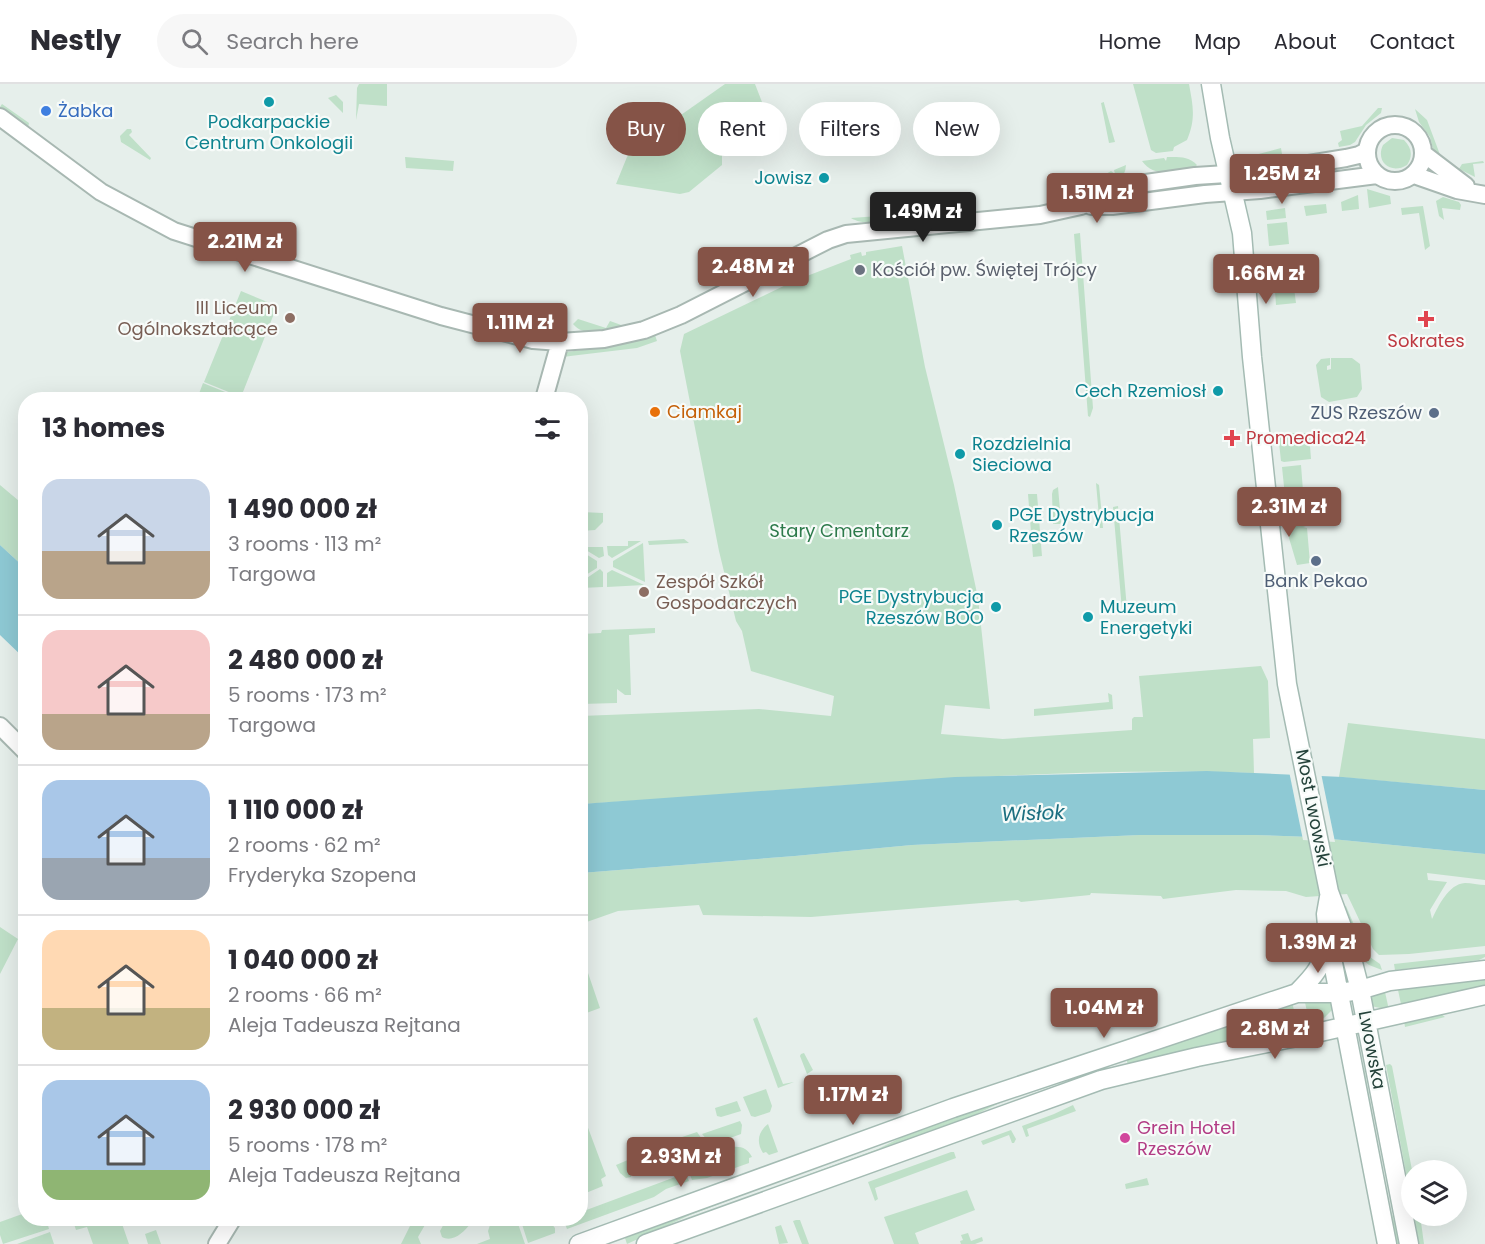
<!DOCTYPE html>
<html lang="en">
<head>
<meta charset="utf-8">
<style>
	:root { --surface:#fff; --page:#f7f7f7; --text:#2b2b33; --muted:#7c7c81; --line:#e1e1e2; --accent:#855347 }
	body { margin:0; font-family:Poppins,sans-serif; background:var(--page); color:var(--text); height:100vh; display:flex; flex-direction:column; font-size:22px; white-space:nowrap }
	* { box-sizing:border-box; margin:0 }
	p { font-size:20px; color:var(--muted) }
	.icon { flex:none; width:33px; height:33px; fill:none; stroke:currentColor; stroke-width:2; stroke-linecap:round; stroke-linejoin:round }
	.map { position:relative; flex:1; overflow:hidden }
	.side { position:absolute; left:18px; top:308px; width:570px; height:834px; display:flex; flex-direction:column; background:var(--surface); border-radius:24px; box-shadow:0 6px 24px #0002 }
	.side>* { flex:none }
	.top-card { position:absolute; left:606px; top:18px; width:570px; height:54px; display:flex; gap:12px }
	.tools { position:absolute; left:1401px; top:1076px; display:grid; gap:12px }
	.tools a { display:grid; place-items:center; width:66px; height:66px; border-radius:50%; background:var(--surface); box-shadow:0 6px 24px #0002; font-size:30px }
	.price { position:absolute; translate:-50% -51px; padding:0 14px; border-radius:6px; background:var(--accent); color:#fff; font-size:20px; line-height:39px; filter:drop-shadow(0 2px 3px #0008) }
	.price::after { content:''; position:absolute; left:50%; top:36px; width:18px; height:14px; margin-left:-9px; background:inherit; clip-path:polygon(0 0,100% 0,50% 100%) }
	.price.selected { background:#222; color:#fff }
	ul { padding:0; list-style:none }
	li { display:flex; align-items:center; gap:18px; height:150px; padding:0 24px }
	li+li { border-top:2px solid var(--line) }
	li span { display:grid; place-items:center; flex:none; width:168px; height:120px; border-radius:18px; color:#555 }
	li>.icon { margin-inline-start:auto }
	span .icon { width:72px; height:72px; fill:#fffc; stroke-width:1 }
	li b { font-size:26px }
	h2 { display:flex; justify-content:space-between; align-items:center; height:72px; padding:0 24px; font-size:26px }
	.pill { padding:0 21px; border-radius:27px; background:var(--surface); box-shadow:0 6px 24px #0002; font-size:21px; line-height:54px }
	.pill.selected { background:var(--accent); color:#fff }
	header { display:flex; align-items:center; gap:36px; box-sizing:border-box; height:84px; padding:0 30px; background:var(--surface); border-bottom:2px solid var(--line) }
	header strong { font-size:28px }
	nav { display:flex; gap:33px; margin-inline-start:auto; font-size:21px }
	.search { width:420px; height:54px; background:var(--page); display:flex; align-items:center; gap:15px; box-sizing:border-box; padding:0 21px; border-radius:33px; color:var(--muted); font-size:22px }
	.map>svg:first-child { display:block }
	.green { fill:#bfe0c8 }
	.water { fill:#8ec9d4 }
	.pier { fill:#e6efeb }
	.lines { fill:none; stroke-linecap:round; stroke-linejoin:round }
	.tertiary-casing { stroke:#a8b8b2; stroke-width:20 }
	.secondary-casing { stroke:#a4bbb3; stroke-width:21 }
	.tertiary { stroke:#fff; stroke-width:16 }
	.secondary { stroke:#fff; stroke-width:18 }
	.culture-dot { fill:#0f9aa8; stroke:#f7fbf9; stroke-width:2 }
	.shop-dot { fill:#3f7fe0; stroke:#f7fbf9; stroke-width:2 }
	.worship-dot { fill:#6b7280; stroke:#f7fbf9; stroke-width:2 }
	.education-dot { fill:#8d6e63; stroke:#f7fbf9; stroke-width:2 }
	.health-dot { fill:#e0444e; stroke:#f7fbf9; stroke-width:2 }
	.food-dot { fill:#e8710a; stroke:#f7fbf9; stroke-width:2 }
	.service-dot { fill:#5c6f8a; stroke:#f7fbf9; stroke-width:2 }
	.hotel-dot { fill:#d1479c; stroke:#f7fbf9; stroke-width:2 }
	.labels { text-anchor:middle; stroke-width:4.5; stroke-linejoin:round; paint-order:stroke }
	.shop-label { font-size:18px; fill:#366cbe; stroke:#f7fbf9; text-anchor:start }
	.culture-label { font-size:18px; fill:#0d838f; stroke:#f7fbf9; text-anchor:end }
	.worship-label { font-size:18px; fill:#5b616d; stroke:#f7fbf9; text-anchor:start }
	.education-label { font-size:18px; fill:#785e54; stroke:#f7fbf9; text-anchor:end }
	.health-label { font-size:18px; fill:#be3a42; stroke:#f7fbf9 }
	.food-label { font-size:18px; fill:#c56008; stroke:#f7fbf9; text-anchor:start }
	.service-label { font-size:18px; fill:#4e5e75; stroke:#f7fbf9; text-anchor:end }
	.park-label { font-size:18px; fill:#2d7a4b; stroke:#f7fbf9 }
	.street-label { font-size:18px; fill:#24423a; stroke:#f7fbf9 }
	.hotel-label { font-size:18px; fill:#b23c85; stroke:#f7fbf9; text-anchor:start }
	.water-label { font-size:20px; font-style:italic; fill:#1c6f80; stroke:#f7fbf9 }
</style>
</head>
<body>
<header>
<strong>Nestly</strong>
<div class="search"><svg class="icon" aria-label="search" viewBox="0 0 24 24"><circle cx="10" cy="10" r="6"/><path d="M15 15l6 6"/></svg>Search here</div>
<nav><a>Home</a><a>Map</a><a>About</a><a>Contact</a></nav>
</header>
<div class="map">
<svg width="1485" height="1160" viewBox="0 0 1485 1160">
	<rect width="100%" height="100%" fill="#e6efeb"/>
	<path class="green" d="M359,0H387V22L359,20L356,36L357,4Z
		M725,0H755L776,54L759,64L753,63L746,54L722,67V81L689,108L680,110L616,100L627,73L634,64Z
		M1133,0H1189C1193,22 1196,35 1187,56L1174,63L1173,67L1156,69L1151,66Z
		M336,11L343,18V29L328,14Z
		M1104,18V19L1115,58L1109,59L1101,19Z
		M2,20L29,39L28,44L0,23Z
		M1378,24H1382L1381,29L1366,41L1355,58L1350,61L1339,63L1338,59L1342,56L1340,47L1362,42Z
		M1415,25L1427,36L1442,76L1434,68L1430,53L1419,38Z
		M127,45H131L132,48L129,51L151,74L150,76L121,58L120,52Z
		M1392,54L1404,56C1412,64 1413,72 1407,81C1391,91 1375,78 1383,61Z
		M1281,64L1282,70L1254,74L1247,73Z
		M405,73L454,77L453,87L406,84Z
		M1167,73C1178,73 1189,72 1197,81L1194,84C1175,87 1155,95 1142,77L1164,74L1166,77Z
		M1483,77L1484,79L1473,80L1475,93L1459,85L1462,80Z
		M1126,81C1125,109 1080,112 1057,118L1111,87L1115,90L1114,86Z
		M1367,105L1390,112L1391,120L1369,124Z
		M1358,111L1359,125L1342,127L1341,118Z
		M1443,113L1459,118L1461,121L1460,126L1442,124L1444,136L1439,132L1436,117Z
		M1326,120L1327,129L1306,132L1304,122Z
		M1423,122L1430,162L1425,166L1419,129L1402,131L1401,124Z
		M1285,124L1286,134L1267,136L1266,127Z
		M907,130L906,134C891,136 865,143 851,134Z
		M1287,138L1289,160L1269,162L1267,140Z
		M1080,149L1093,324L1090,333L1088,332L1074,150Z
		M902,162L925,283L954,401L978,514L990,625L945,621L941,650L1003,655L1132,646V635L1134,633H1143L1139,592L1261,582L1268,597L1270,654L1253,655L1254,689C1029,681 805,707 581,720V632L759,625L831,632L834,612L751,587L742,547L736,537L719,467L680,267L684,250L794,197L851,175L850,171L861,168L862,172L866,171V168Z
		M1291,173L1293,195L1273,196L1271,175Z
		M1294,204L1296,219L1276,221L1275,207Z
		M241,207L277,222L241,313L204,298Z
		M578,235L606,244L610,237L624,242C608,245 585,255 573,240Z
		M655,251L657,257L637,264L562,273L567,268L624,260Z
		M1330,274V281L1327,282V286L1331,285V274H1352L1360,280L1362,305L1357,313L1329,318L1321,313L1316,281L1321,275Z
		M203,299L240,314V315H197Z
		M1278,349H1309L1311,375L1284,378L1281,377Z
		M1301,381L1304,420L1286,422L1282,383Z
		M1096,399L1099,401L1103,444H1100Z
		M0,401L25,422V484L0,461Z
		M1058,403L1061,438L1060,440H1053L1052,410L1053,406Z
		M1028,410H1037L1042,472L1033,473Z
		M1118,422L1127,525L1122,526L1113,423Z
		M1305,424L1306,442L1303,443L1307,444L1310,479L1297,481L1289,454L1286,426Z
		M581,428L603,429V438L595,446L581,447Z
		M684,455L689,459L649,461L648,457Z
		M628,457H641L612,474L608,471L607,462H628Z
		M643,459L645,498L613,483V477Z
		M581,463H603L604,472L599,474Z
		M581,467L597,477V484L581,494Z
		M600,485L603,488V503L581,504V498Z
		M612,486L644,501L607,503V489Z
		M655,544V549L629,551L631,611H625L617,605V619L581,620V550L601,549L602,546Z
		M1108,609L1112,611L1113,625L1034,632V625L1109,618Z
		M1348,639L1485,655V706L1339,693Z
		M1140,751H1255L1311,753L1485,770V796L1427,789L1428,796L1447,798L1430,826L1432,835C1438,823 1448,800 1465,799C1471,799 1479,801 1485,801V862L1409,870L1379,871L1373,865L1347,810L1306,813L1286,807L1236,806L1163,815L1161,812L1091,809L1090,811L1021,818L1018,816L811,833L703,831L699,821L618,827L581,840V789L795,772L912,761Z
		M1346,822L1367,871L1380,880L1382,886L1369,881L1362,875L1344,823Z
		M0,843L18,855L0,890Z
		M1485,870V873L1479,876L1395,886L1394,880Z
		M585,885L587,886L600,924L581,931V886Z
		M1485,895V904L1402,925L1398,906Z
		M1385,908L1389,926L1371,922V913Z
		M1304,914L1332,916L1334,924L1324,934L1310,941Z
		M1292,918L1298,943L1128,982L1126,973Z
		M1441,930L1445,933L1405,943L1404,937Z
		M757,933L783,1000L794,998L778,1004L753,935Z
		M804,969L813,986L807,990L800,972L801,970Z
		M1390,980L1392,982L1412,1086L1411,1116L1386,981Z
		M1364,984L1388,1117L1401,1160H1394L1361,985Z
		M766,1005L772,1022L770,1028L755,1033L751,1032L743,1013Z
		M1010,1014L954,1041L808,1094L807,1091L878,1065L916,1046Z
		M737,1017L741,1027L721,1033L717,1032L715,1024Z
		M1073,1021L1076,1027L1027,1045L1029,1052L1026,1053L1022,1042L1054,1030Z
		M580,1030L587,1041L606,1092L601,1095L603,1102L581,1111Z
		M740,1037L742,1041L741,1050L714,1060L710,1059L702,1050Z
		M768,1040L778,1068L769,1071L766,1068L763,1069C756,1058 758,1048 768,1040Z
		M1011,1046L1016,1055L1014,1059H1012L1009,1051L983,1061L981,1057Z
		M697,1048L702,1055L685,1062L682,1053Z
		M677,1055L680,1064L634,1080L631,1093L626,1094L620,1089L616,1081Z
		M732,1063C742,1062 748,1065 752,1073L749,1074V1079L707,1094L692,1096L689,1088L735,1071Z
		M951,1068H954L956,1074L875,1104L878,1115L875,1117L868,1098Z
		M686,1089L689,1097L666,1105L654,1113L567,1145L564,1137L567,1134H580L581,1128Z
		M1147,1094L1149,1101L1126,1105L1125,1100Z
		M753,1105L751,1108L690,1131L627,1160L624,1151Z
		M967,1106L975,1126L915,1149L919,1160H894L884,1133Z
		M25,1129L26,1134H46L49,1145L3,1160L0,1151V1138Z
		M1414,1131H1420L1424,1160H1419Z
		M90,1134H120L129,1160H93L87,1143L76,1146L74,1140Z
		M414,1134H429L418,1153L421,1160H401Z
		M447,1134H471V1139C464,1148 453,1159 442,1153L440,1147Z
		M511,1134H516L525,1160H477L490,1155L488,1147L490,1141Z
		M520,1134L549,1137L555,1144V1149L528,1159Z
		M796,1136H800L809,1160H802L793,1137Z
		M781,1141L788,1159L779,1160L775,1143Z
		M156,1146L161,1160H148L145,1150Z
		M50,1148L54,1160H17Z
		M968,1149L971,1157L982,1153L983,1157L975,1160H961L960,1157L963,1156L961,1151Z"/>
	<path class="water" d="M0,461L25,484V575L0,551Z
		M1207,687L1343,693L1485,706V770L1311,753L1255,751H1140L912,761L795,772L581,789V720L955,693Z"/>
	<path class="pier" d="M1289,687L1321,689L1335,758L1303,756Z"/>
	<g class="lines">
		<defs>
			<path id="tertiary" d="M0,33L101,108L174,147L441,232L533,256L560,258L604,255L644,246L681,231L828,156L846,150L1040,131L1081,122L1139,100L1195,92L1258,88L1346,74L1359,71L1367,67
				M1367 69a28 28 0 1 1 56 0a28 28 0 1 1-56 0Z
				M1424,70L1466,102
				M1414,91L1457,106L1485,111
				M1091,122H1112L1205,110L1260,106L1377,91
				M544,315L560,258
				M0,642L26,668
				M217,1160L233,1134"/>
			<path id="secondary" d="M1211,0L1220,54L1242,149L1252,273L1287,600L1329,808L1348,859L1360,906L1409,1160
				M1329,813L1326,830L1328,853L1387,1160
				M1297,909C1315,891 1322,883 1327,858
				M579,1160L953,1024L1297,909H1339L1360,906L1390,897L1485,886
				M646,1160L1101,996L1197,973L1307,951L1485,911"/>
		</defs>
		<use href="#tertiary" class="tertiary-casing"/>
		<use href="#secondary" class="secondary-casing"/>
		<use href="#tertiary" class="tertiary"/>
		<use href="#secondary" class="secondary"/>
	</g>
	<g class="culture-dot">
		<circle cx="269" cy="18" r="6"/>
		<circle cx="824" cy="94" r="6"/>
		<circle cx="1218" cy="307" r="6"/>
		<circle cx="960" cy="370" r="6"/>
		<circle cx="997" cy="441" r="6"/>
		<circle cx="996" cy="523" r="6"/>
		<circle cx="1088" cy="533" r="6"/>
	</g>
	<circle class="shop-dot" cx="46" cy="27" r="6"/>
	<circle class="worship-dot" cx="860" cy="186" r="6"/>
	<g class="education-dot">
		<circle cx="290" cy="234" r="6"/>
		<circle cx="644" cy="508" r="6"/>
	</g>
	<g class="health-dot">
		<path d="M1423 226h6v6h6v6h-6v6h-6v-6h-6v-6h6z"/>
		<path d="M1229 345h6v6h6v6h-6v6h-6v-6h-6v-6h6z"/>
	</g>
	<circle class="food-dot" cx="655" cy="328" r="6"/>
	<g class="service-dot">
		<circle cx="1434" cy="329" r="6"/>
		<circle cx="1316" cy="477" r="6"/>
	</g>
	<circle class="hotel-dot" cx="1125" cy="1054" r="6"/>
	<g class="labels">
		<g class="shop-label">
			<text x="58" y="33">Żabka</text>
		</g>
		<g class="culture-label">
			<text x="269" y="44" text-anchor="middle">Podkarpackie<tspan x="269" dy="21">Centrum Onkologii</tspan></text>
			<text x="812" y="100">Jowisz</text>
			<text x="1206" y="313">Cech Rzemiosł</text>
			<text x="972" y="366" text-anchor="start">Rozdzielnia<tspan x="972" dy="21">Sieciowa</tspan></text>
			<text x="1009" y="437" text-anchor="start">PGE Dystrybucja<tspan x="1009" dy="21">Rzeszów</tspan></text>
			<text x="984" y="519">PGE Dystrybucja<tspan x="984" dy="21">Rzeszów BOO</tspan></text>
			<text x="1100" y="529" text-anchor="start">Muzeum<tspan x="1100" dy="21">Energetyki</tspan></text>
		</g>
		<g class="worship-label">
			<text x="872" y="192">Kościół pw. Świętej Trójcy</text>
		</g>
		<g class="education-label">
			<text x="278" y="230">III Liceum<tspan x="278" dy="21">Ogólnokształcące</tspan></text>
			<text x="656" y="504" text-anchor="start">Zespół Szkół<tspan x="656" dy="21">Gospodarczych</tspan></text>
		</g>
		<g class="health-label">
			<text x="1426" y="263">Sokrates</text>
			<text x="1246" y="360" text-anchor="start">Promedica24</text>
		</g>
		<g class="food-label">
			<text x="667" y="334">Ciamkaj</text>
		</g>
		<g class="service-label">
			<text x="1422" y="335">ZUS Rzeszów</text>
			<text x="1316" y="503" text-anchor="middle">Bank Pekao</text>
		</g>
		<g class="park-label">
			<text x="839" y="453">Stary Cmentarz</text>
		</g>
		<g class="street-label">
			<text transform="translate(1313 724) rotate(79)" y="6">Most Lwowski</text>
			<text transform="translate(1372 966) rotate(79)" y="6">Lwowska</text>
		</g>
		<g class="hotel-label">
			<text x="1137" y="1050">Grein Hotel<tspan x="1137" dy="21">Rzeszów</tspan></text>
		</g>
		<g class="water-label">
			<text transform="translate(1033 729) rotate(-2)" y="7">Wisłok</text>
		</g>
	</g>
</svg>
<div class="tools">
<a><svg class="icon" aria-label="layers" viewBox="0 0 24 24"><path d="M12 4l9 5-9 5-9-5zM3 14l9 5 9-5"/></svg></a>
</div>
<b class="price" style="left:1282px;top:121px">1.25M zł</b>
<b class="price" style="left:1097px;top:140px">1.51M zł</b>
<b class="price selected" style="left:923px;top:159px">1.49M zł</b>
<b class="price" style="left:245px;top:189px">2.21M zł</b>
<b class="price" style="left:753px;top:214px">2.48M zł</b>
<b class="price" style="left:1266px;top:221px">1.66M zł</b>
<b class="price" style="left:520px;top:270px">1.11M zł</b>
<b class="price" style="left:1289px;top:454px">2.31M zł</b>
<b class="price" style="left:1318px;top:890px">1.39M zł</b>
<b class="price" style="left:1104px;top:955px">1.04M zł</b>
<b class="price" style="left:1275px;top:976px">2.8M zł</b>
<b class="price" style="left:853px;top:1042px">1.17M zł</b>
<b class="price" style="left:681px;top:1104px">2.93M zł</b>
<div class="top-card">
<a class="pill selected">Buy</a>
<a class="pill">Rent</a>
<a class="pill">Filters</a>
<a class="pill">New</a>
</div>
<section class="side">
<h2>13 homes<svg class="icon" aria-label="filters" viewBox="0 0 24 24"><path d="M4 7h16M4 17h16"/><circle cx="9" cy="7" r="2"/><circle cx="15" cy="17" r="2"/></svg></h2>
<ul>
<li><span style="background:linear-gradient(#c9d6e8 60%,#b9a48a 0)"><svg class="icon" aria-label="home" viewBox="0 0 24 24"><path d="M3 11l9-7 9 7M6 9v11h12V9"/></svg></span><div><b>1 490 000 zł</b><p>3 rooms · 113 m²</p><p>Targowa</p></div></li>
<li><span style="background:linear-gradient(#f6c9c9 70%,#b9a48a 0)"><svg class="icon" aria-label="home" viewBox="0 0 24 24"><path d="M3 11l9-7 9 7M6 9v11h12V9"/></svg></span><div><b>2 480 000 zł</b><p>5 rooms · 173 m²</p><p>Targowa</p></div></li>
<li><span style="background:linear-gradient(#a9c7e8 65%,#9aa5b1 0)"><svg class="icon" aria-label="home" viewBox="0 0 24 24"><path d="M3 11l9-7 9 7M6 9v11h12V9"/></svg></span><div><b>1 110 000 zł</b><p>2 rooms · 62 m²</p><p>Fryderyka Szopena</p></div></li>
<li><span style="background:linear-gradient(#ffd9b3 65%,#c2b280 0)"><svg class="icon" aria-label="home" viewBox="0 0 24 24"><path d="M3 11l9-7 9 7M6 9v11h12V9"/></svg></span><div><b>1 040 000 zł</b><p>2 rooms · 66 m²</p><p>Aleja Tadeusza Rejtana</p></div></li>
<li><span style="background:linear-gradient(#a9c7e8 75%,#8fb573 0)"><svg class="icon" aria-label="home" viewBox="0 0 24 24"><path d="M3 11l9-7 9 7M6 9v11h12V9"/></svg></span><div><b>2 930 000 zł</b><p>5 rooms · 178 m²</p><p>Aleja Tadeusza Rejtana</p></div></li>
</ul>
</section>
</div>
</body>
</html>
